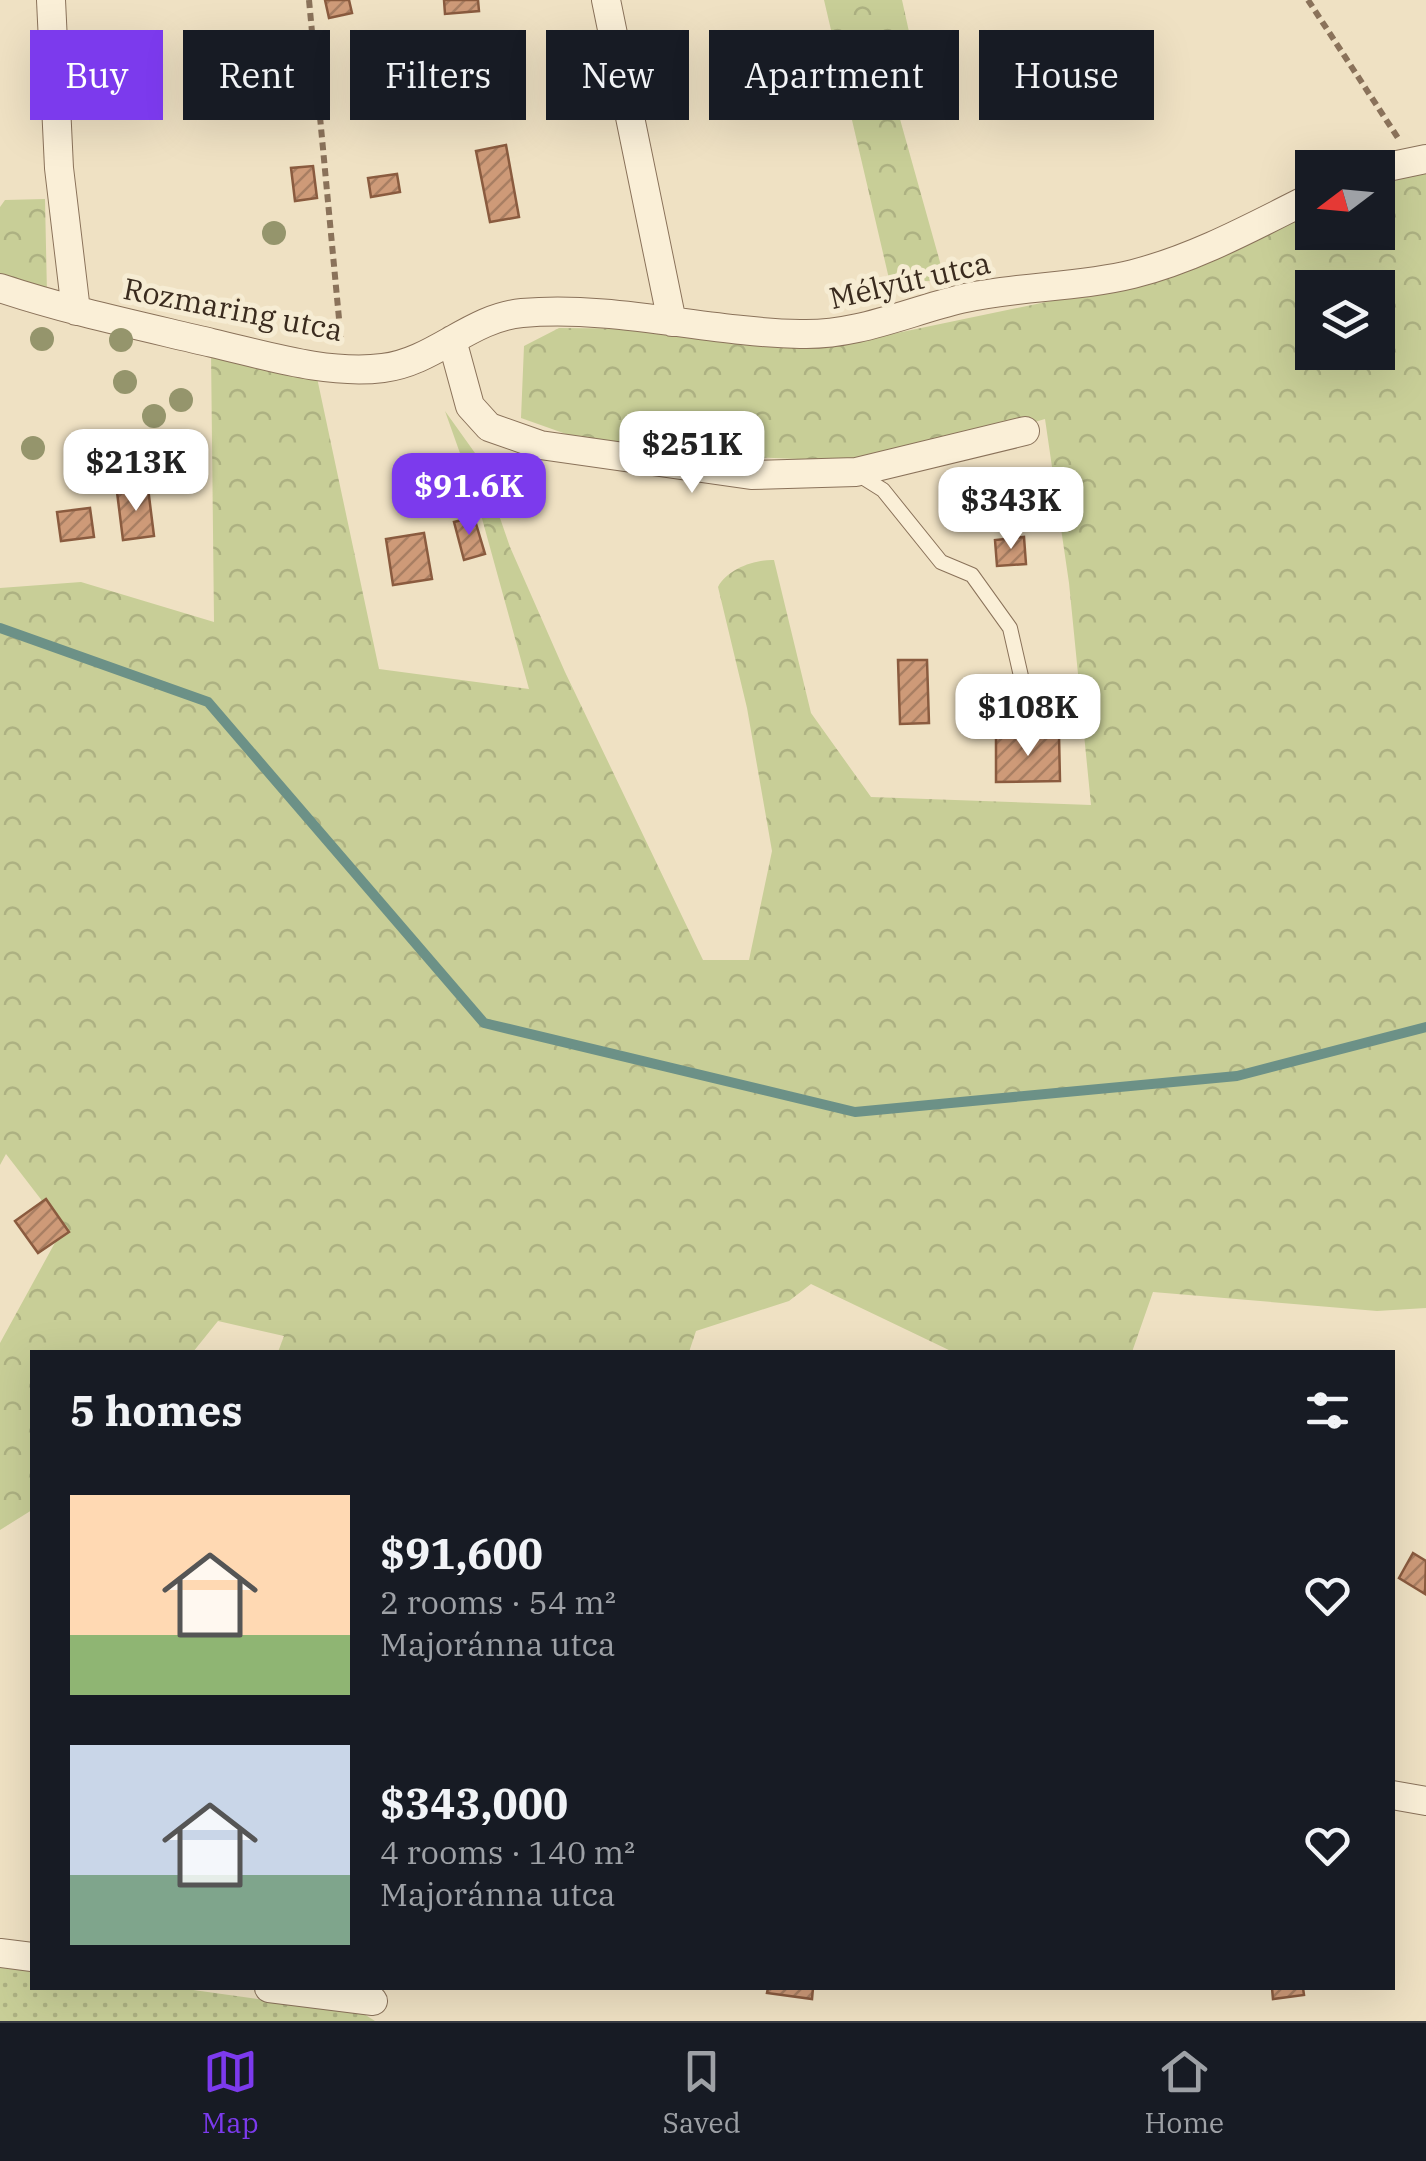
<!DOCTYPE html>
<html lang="en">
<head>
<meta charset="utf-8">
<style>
	:root { --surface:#171b24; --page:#242831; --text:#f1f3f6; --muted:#9ea1a6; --line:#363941; --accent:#7c3aed }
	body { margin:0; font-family:"IBM Plex Serif",serif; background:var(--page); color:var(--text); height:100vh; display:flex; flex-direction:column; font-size:38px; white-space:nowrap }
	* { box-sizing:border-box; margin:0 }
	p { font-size:32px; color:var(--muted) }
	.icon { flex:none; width:55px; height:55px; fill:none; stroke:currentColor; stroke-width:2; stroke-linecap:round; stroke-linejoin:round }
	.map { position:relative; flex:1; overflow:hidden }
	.details { position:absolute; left:30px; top:1350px; width:1365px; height:640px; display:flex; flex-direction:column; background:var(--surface); border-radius:0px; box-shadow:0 10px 40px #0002 }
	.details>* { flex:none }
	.hud { position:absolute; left:30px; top:30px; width:1368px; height:90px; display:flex; gap:20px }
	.needle { width:65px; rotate:254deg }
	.fabs { position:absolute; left:1295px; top:150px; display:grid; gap:20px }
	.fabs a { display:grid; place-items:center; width:100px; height:100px; border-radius:0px; background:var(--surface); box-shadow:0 10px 40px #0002; font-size:50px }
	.price { position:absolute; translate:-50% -85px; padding:0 22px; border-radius:20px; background:#fff; color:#222; font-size:32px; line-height:65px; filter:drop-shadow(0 2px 5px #0008) }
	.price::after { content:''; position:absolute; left:50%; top:60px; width:30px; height:22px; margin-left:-15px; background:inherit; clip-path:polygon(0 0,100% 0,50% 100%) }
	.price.on { background:var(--accent); color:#fff }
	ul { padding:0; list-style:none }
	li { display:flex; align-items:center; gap:30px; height:250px; padding:0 40px }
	li span { display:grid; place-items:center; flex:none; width:280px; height:200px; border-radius:0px; color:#555 }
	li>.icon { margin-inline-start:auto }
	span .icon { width:120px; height:120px; fill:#fffc; stroke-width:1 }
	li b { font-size:42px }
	h2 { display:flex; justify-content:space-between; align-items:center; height:120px; padding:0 40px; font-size:42px }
	.pill { padding:0 35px; border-radius:0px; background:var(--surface); box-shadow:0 10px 40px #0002; font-size:35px; line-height:90px }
	.pill.on { background:var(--accent); color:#fff }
	.tabs { display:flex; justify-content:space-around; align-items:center; height:140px; border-top:2px solid var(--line); background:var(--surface); font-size:28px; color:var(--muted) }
	.tabs a { display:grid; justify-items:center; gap:5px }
	.tabs .on { color:var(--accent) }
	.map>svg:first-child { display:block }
	.forest { fill:url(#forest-crowns); fill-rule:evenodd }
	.park { fill:url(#park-dots) }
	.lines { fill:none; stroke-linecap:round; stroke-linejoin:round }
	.stream { stroke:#6c9187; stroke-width:10 }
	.building { fill:url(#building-hatch); stroke:#8a5b3f; stroke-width:2.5 }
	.service-casing { stroke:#8a725a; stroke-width:16 }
	.minor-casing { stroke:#8a725a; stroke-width:30 }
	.path { stroke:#8a725a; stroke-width:6; stroke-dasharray:8 5; stroke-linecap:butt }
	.service { stroke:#faefd7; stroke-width:14 }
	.minor { stroke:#faefd7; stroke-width:28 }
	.tree { fill:#95956c }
	.labels { text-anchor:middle; stroke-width:10; stroke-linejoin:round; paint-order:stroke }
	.street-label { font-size:30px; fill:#3a2b1e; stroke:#f6ecd3 }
</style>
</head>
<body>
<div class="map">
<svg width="1426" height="2021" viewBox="0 0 1426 2021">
	<defs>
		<pattern id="forest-crowns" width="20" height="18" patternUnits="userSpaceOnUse" patternTransform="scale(2.5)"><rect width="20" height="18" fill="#c8ce97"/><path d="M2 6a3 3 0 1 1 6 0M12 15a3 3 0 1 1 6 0" fill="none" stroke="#adb182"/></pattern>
		<pattern id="park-dots" width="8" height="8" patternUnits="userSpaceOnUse" patternTransform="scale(2.5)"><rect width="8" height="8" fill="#c8ce97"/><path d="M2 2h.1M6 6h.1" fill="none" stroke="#adb182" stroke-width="1.8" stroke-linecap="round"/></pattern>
		<pattern id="building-hatch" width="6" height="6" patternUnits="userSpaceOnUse" patternTransform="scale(2.5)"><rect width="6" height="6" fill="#ce9a78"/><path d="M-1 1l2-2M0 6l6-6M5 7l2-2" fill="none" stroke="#a87e62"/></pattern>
	</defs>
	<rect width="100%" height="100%" fill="#efe1c3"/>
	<path class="forest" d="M824,0H902L917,68L898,112L945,280L890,283Z
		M1426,168V1308L1377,1311L1153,1292L1132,1352H953L811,1284L789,1301L696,1331L689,1352H278L284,1336L218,1321L193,1352H32V1510L0,1530V1343L63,1228L6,1154L0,1165V588L81,582L214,622L211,351L316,373L379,669L529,689L478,504L445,411L480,460L510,547L565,672L703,960H749L772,851L747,708L718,587C727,569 755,559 774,560L811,713L871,797L1091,805L1069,583L1045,419L893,463L660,453L597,445L521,418L524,346L559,328L676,329L750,345L849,343L1142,282L1312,214V232H1378V188ZM1312,288H1378V352H1312Z
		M45,199L47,294L0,279V207L5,200Z"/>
	<path class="park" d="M0,1966L32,1970V1988H179L364,2014L375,2021H0Z"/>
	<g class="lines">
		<path class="stream" d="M0,628L208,702L484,1023L855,1112L1237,1076L1426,1027"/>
	</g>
	<path class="building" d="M325,0H349L352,13L329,18Z
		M444,0H478L479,11L445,14Z
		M429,51L430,82L411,83L409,52Z
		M506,145L519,217L490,222L476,151Z
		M313,166L317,198L295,201L291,168Z
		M397,174L400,192L371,197L368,178Z
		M464,478L471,506L454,510L447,482Z
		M148,488L154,536L123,540L117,492Z
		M90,508L94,537L61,541L57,512Z
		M474,517L485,554L464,560L454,522Z
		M424,533L432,579L393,585L386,539Z
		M1024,537L1026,564L997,566L995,540Z
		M898,660H927L929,723L900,724Z
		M1059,735L1060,781L996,782V736Z
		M46,1199L69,1232L38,1253L15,1221Z
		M1413,1553L1426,1561L1425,1594L1399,1578Z
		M768,1988H813L812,1999L767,1993Z
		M1272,1988H1303L1304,1995L1273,1999Z"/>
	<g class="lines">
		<defs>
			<path id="service" d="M856,473L883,490L941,562L972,575L1010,628L1023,685"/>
			<path id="minor" d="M51,0L59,168L76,311
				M606,0L672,322
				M1378,169L1426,159
				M0,288C69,311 141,326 212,343C265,355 327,375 383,368C434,362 470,318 522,313C615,305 707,332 800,334C856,336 907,312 961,299C1017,286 1076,288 1133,274C1196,258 1254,226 1312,197
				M452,340L470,406L489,427L540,445L751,475L856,472L1025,431
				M1392,1795L1426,1801
				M0,1953L32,1957
				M269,1988L373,2001"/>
		</defs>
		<use href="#service" class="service-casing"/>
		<use href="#minor" class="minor-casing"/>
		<path class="path" d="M309,0L341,340
			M1308,0L1398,138"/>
		<use href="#service" class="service"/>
		<use href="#minor" class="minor"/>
	</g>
	<g class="tree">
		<circle cx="274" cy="233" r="12"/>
		<circle cx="42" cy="339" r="12"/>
		<circle cx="121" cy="340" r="12"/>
		<circle cx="125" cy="382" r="12"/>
		<circle cx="181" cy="400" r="12"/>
		<circle cx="154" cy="416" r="12"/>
		<circle cx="33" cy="448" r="12"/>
	</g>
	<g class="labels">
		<g class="street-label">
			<text transform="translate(910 281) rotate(-13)" y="10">Mélyút utca</text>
			<text transform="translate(233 310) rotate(11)" y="10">Rozmaring utca</text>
		</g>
	</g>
</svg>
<div class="fabs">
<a><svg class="needle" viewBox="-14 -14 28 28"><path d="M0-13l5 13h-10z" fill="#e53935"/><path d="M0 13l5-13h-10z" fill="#9ea1a6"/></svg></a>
<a><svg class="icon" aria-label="layers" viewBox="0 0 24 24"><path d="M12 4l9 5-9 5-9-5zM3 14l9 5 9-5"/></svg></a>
</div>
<b class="price" style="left:692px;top:496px">$251K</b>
<b class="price" style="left:136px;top:514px">$213K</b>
<b class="price on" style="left:469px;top:538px">$91.6K</b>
<b class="price" style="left:1011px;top:552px">$343K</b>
<b class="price" style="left:1028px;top:759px">$108K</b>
<div class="hud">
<a class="pill on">Buy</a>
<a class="pill">Rent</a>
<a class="pill">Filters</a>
<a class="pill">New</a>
<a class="pill">Apartment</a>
<a class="pill">House</a>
</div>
<section class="details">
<h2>5 homes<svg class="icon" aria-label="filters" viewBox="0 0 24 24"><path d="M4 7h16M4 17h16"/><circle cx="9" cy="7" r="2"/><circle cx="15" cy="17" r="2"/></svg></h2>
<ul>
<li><span style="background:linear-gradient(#ffd9b3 70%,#8fb573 0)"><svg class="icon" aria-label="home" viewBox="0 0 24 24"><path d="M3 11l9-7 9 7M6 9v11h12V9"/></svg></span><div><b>$91,600</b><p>2 rooms · 54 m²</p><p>Majoránna utca</p></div><svg class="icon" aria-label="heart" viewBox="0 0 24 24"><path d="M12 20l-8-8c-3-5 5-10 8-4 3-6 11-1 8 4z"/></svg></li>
<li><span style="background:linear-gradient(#c9d6e8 65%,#7fa58c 0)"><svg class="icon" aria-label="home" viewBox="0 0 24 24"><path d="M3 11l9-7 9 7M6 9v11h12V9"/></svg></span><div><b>$343,000</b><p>4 rooms · 140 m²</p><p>Majoránna utca</p></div><svg class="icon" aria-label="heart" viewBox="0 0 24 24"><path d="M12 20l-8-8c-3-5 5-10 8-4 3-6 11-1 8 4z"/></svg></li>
</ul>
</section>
</div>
<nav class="tabs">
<a class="on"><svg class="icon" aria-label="map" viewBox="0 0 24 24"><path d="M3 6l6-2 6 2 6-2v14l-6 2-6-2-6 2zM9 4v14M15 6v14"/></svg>Map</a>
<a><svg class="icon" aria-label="saved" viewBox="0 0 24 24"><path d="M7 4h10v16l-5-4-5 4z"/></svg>Saved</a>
<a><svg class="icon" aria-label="home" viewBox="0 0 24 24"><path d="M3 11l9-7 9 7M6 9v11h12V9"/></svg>Home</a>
</nav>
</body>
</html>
